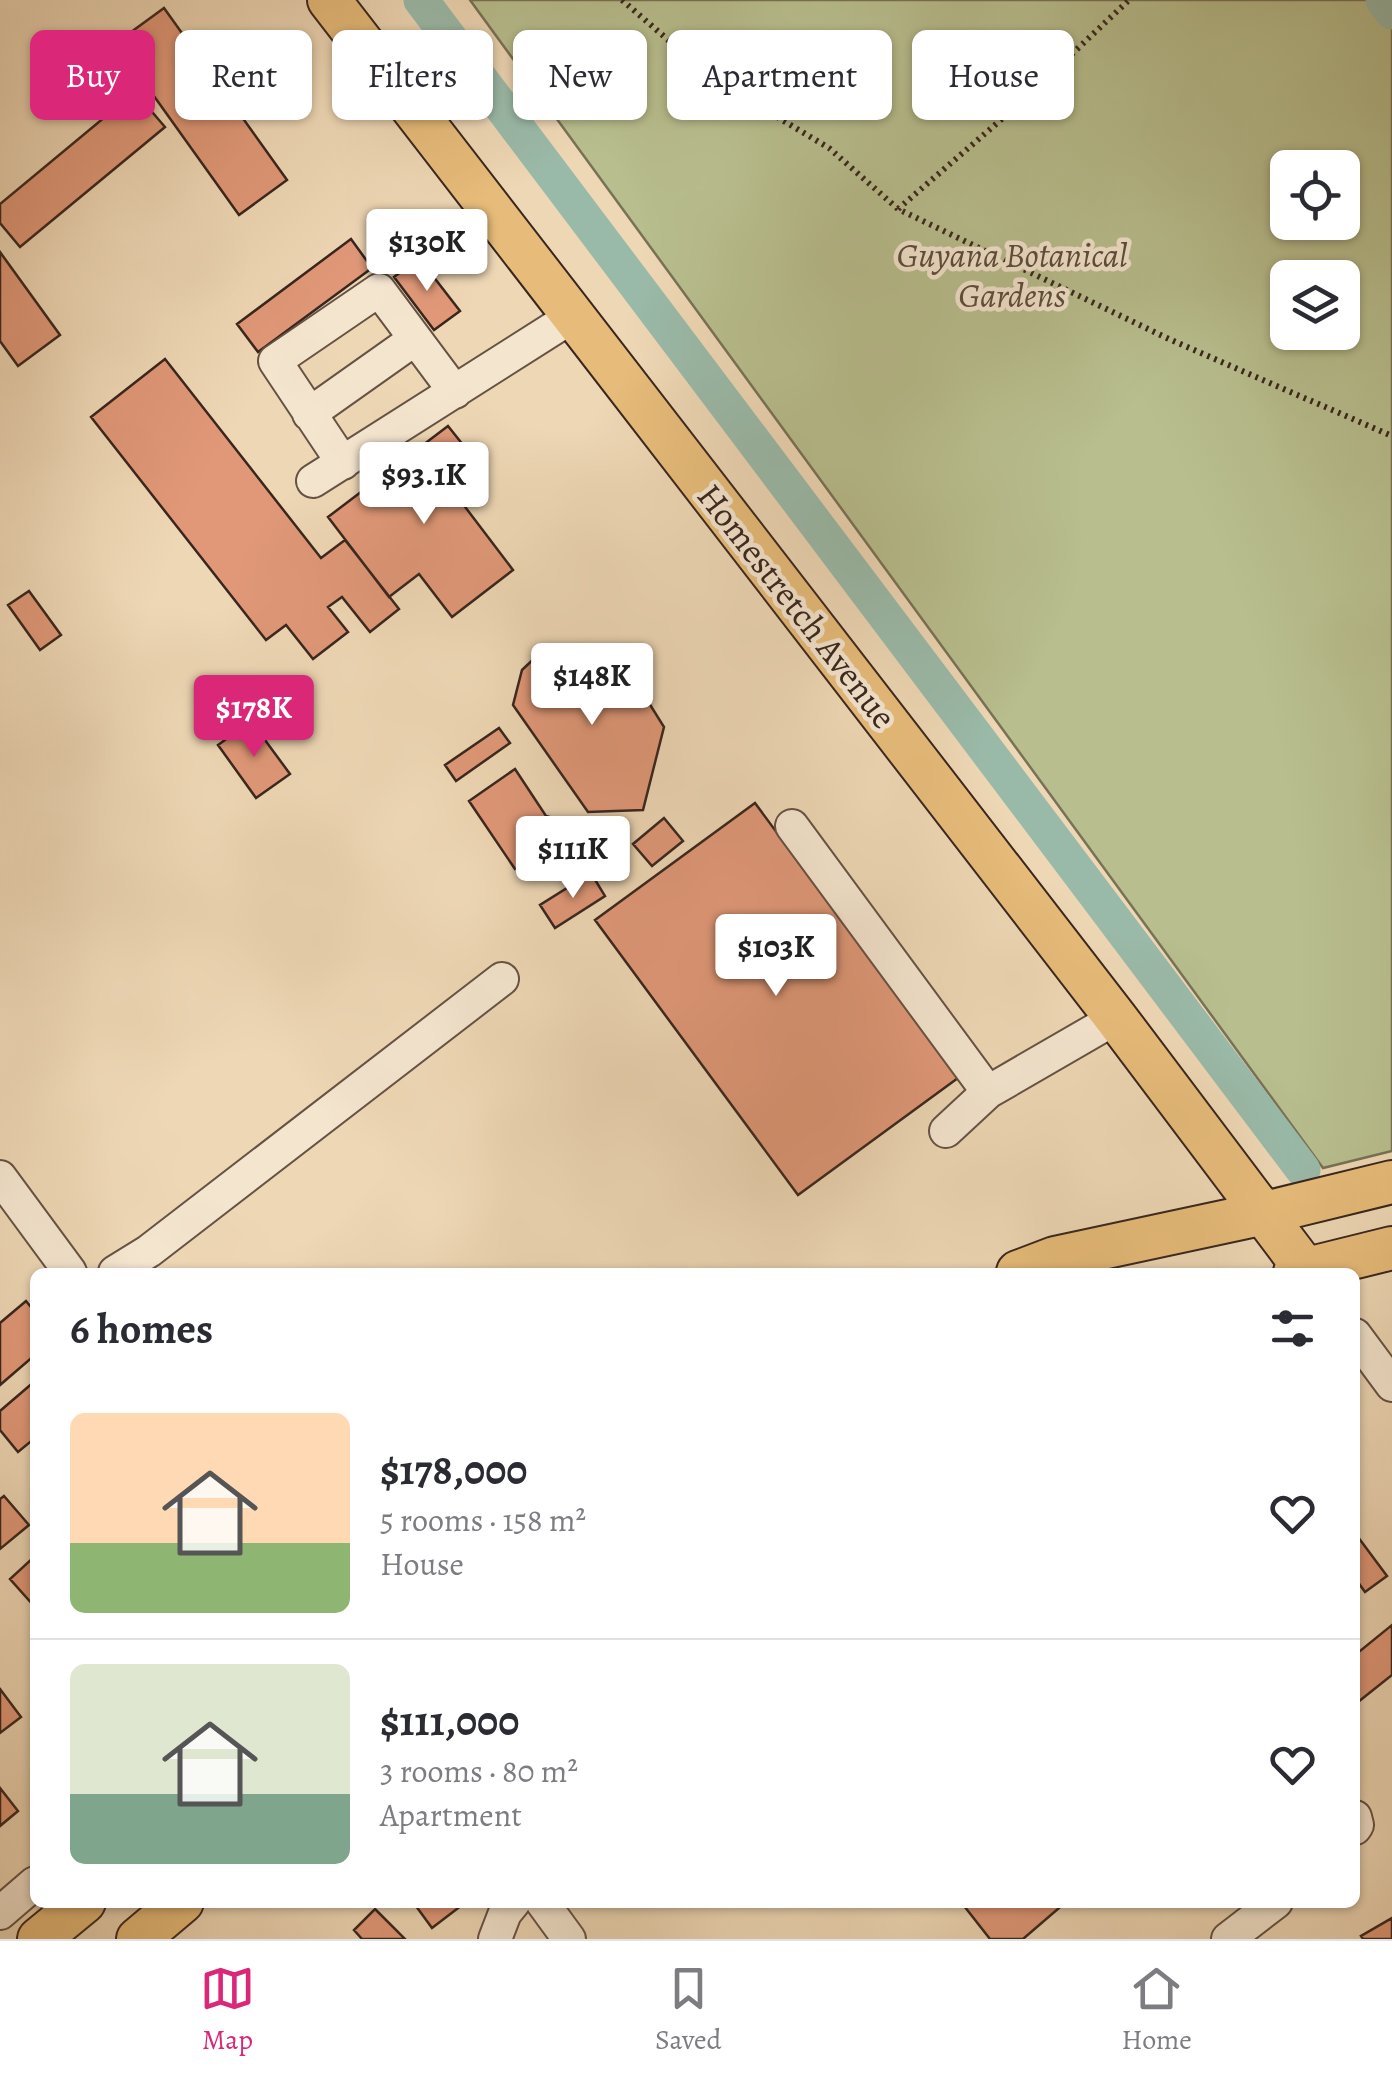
<!DOCTYPE html>
<html lang="en">
<head>
<meta charset="utf-8">
<style>
	:root { --surface:#fff; --page:#f7f7f7; --text:#2b2b33; --muted:#7c7c81; --line:#e1e1e2; --accent:#db2777 }
	body { margin:0; font-family:Alegreya,serif; background:var(--page); color:var(--text); height:100vh; display:flex; flex-direction:column; font-size:38px; white-space:nowrap }
	* { box-sizing:border-box; margin:0 }
	p { font-size:32px; color:var(--muted) }
	.icon { flex:none; width:55px; height:55px; fill:none; stroke:currentColor; stroke-width:2; stroke-linecap:round; stroke-linejoin:round }
	.map { position:relative; flex:1; overflow:hidden }
	.sheet { position:absolute; left:30px; top:1268px; width:1330px; height:640px; display:flex; flex-direction:column; background:var(--surface); border-radius:15px; box-shadow:0 2px 8px #0004 }
	.sheet>* { flex:none }
	.top-card { position:absolute; left:30px; top:30px; width:1332px; height:90px; display:flex; gap:20px }
	.controls { position:absolute; left:1270px; top:150px; display:grid; gap:20px }
	.controls a { display:grid; place-items:center; width:90px; height:90px; border-radius:15px; background:var(--surface); box-shadow:0 2px 8px #0004; font-size:50px }
	.price { position:absolute; translate:-50% -85px; padding:0 22px; border-radius:10px; background:#fff; color:#222; font-size:32px; line-height:65px; filter:drop-shadow(0 2px 5px #0008) }
	.price::after { content:''; position:absolute; left:50%; top:60px; width:30px; height:22px; margin-left:-15px; background:inherit; clip-path:polygon(0 0,100% 0,50% 100%) }
	.price.on { background:var(--accent); color:#fff }
	ul { padding:0; list-style:none }
	li { display:flex; align-items:center; gap:30px; height:250px; padding:0 40px }
	li+li { border-top:2px solid var(--line) }
	li span { display:grid; place-items:center; flex:none; width:280px; height:200px; border-radius:15px; color:#555 }
	li>.icon { margin-inline-start:auto }
	span .icon { width:120px; height:120px; fill:#fffc; stroke-width:1 }
	li b { font-size:42px }
	h2 { display:flex; justify-content:space-between; align-items:center; height:120px; padding:0 40px; font-size:42px }
	.tag { padding:0 35px; border-radius:15px; background:var(--surface); box-shadow:0 2px 8px #0004; font-size:35px; line-height:90px }
	.tag.on { background:var(--accent); color:#fff }
	.tab-bar { display:flex; justify-content:space-around; align-items:center; height:140px; border-top:2px solid var(--line); background:var(--surface); font-size:28px; color:var(--muted) }
	.tab-bar a { display:grid; justify-items:center; gap:5px }
	.tab-bar .on { color:var(--accent) }
	.map>svg:first-child { display:block }
	.green { fill:#b8be8e; stroke:#787256; stroke-width:2.5; fill-rule:evenodd }
	.lines { fill:none; stroke-linecap:round; stroke-linejoin:round }
	.canal { stroke:#9abaa9; stroke-width:35 }
	.building { fill:#e09878; stroke:#39261e; stroke-width:2.5 }
	.minor-casing { stroke:#665244; stroke-width:36 }
	.major-casing { stroke:#39261e; stroke-width:46 }
	.path { stroke:#39261e; stroke-width:6; stroke-dasharray:2.5 5; stroke-linecap:butt }
	.minor { stroke:#f4e5cf; stroke-width:32 }
	.major { stroke:#e7bc7a; stroke-width:42 }
	.labels { text-anchor:middle; stroke-width:9; stroke-linejoin:round; paint-order:stroke }
	.park-label { font-size:35px; font-style:italic; fill:#594c3a; stroke:#f4e5cf }
	.street-label { font-size:35px; fill:#39261e; stroke:#f4e5cf }
</style>
</head>
<body>
<div class="map">
<svg width="1392" height="1939" viewBox="0 0 1392 1939">
	<rect width="100%" height="100%" fill="#eed7b5"/>
	<filter id="stains"><feTurbulence type="fractalNoise" baseFrequency=".002" numOctaves="4"/><feColorMatrix values="0 0 0 0 .2 0 0 0 0 .09 0 0 0 0 .02 0 0 0 .5 -.17"/></filter>
	<radialGradient id="worn" r=".72"><stop offset=".6" stop-color="#630" stop-opacity="0"/><stop offset="1" stop-color="#630" stop-opacity=".3"/></radialGradient>
	<path class="green" d="M470,0H1392V1151L1323,1168ZM1288,168H1342V222H1288ZM1288,278H1342V332H1288Z"/>
	<g class="lines">
		<path class="canal" d="M421,0L1303,1170
			M1383,0L1392,12"/>
	</g>
	<path class="building" d="M164,8L287,180L239,215L116,43Z
		M135,92L165,127L20,247L0,223V204Z
		M351,239L372,268L258,352L237,324Z
		M0,252L60,335L18,366L0,341Z
		M419,258L460,311L434,330L394,277Z
		M165,359L321,558L345,540L399,609L370,632L342,597L328,607L348,632L313,659L286,625L266,640L91,417Z
		M448,426L479,465L450,487L513,570L452,617L419,574L389,597L328,517Z
		M29,591L61,635L40,650L8,605Z
		M542,651L624,663L664,727L643,810L588,812L513,705L522,670Z
		M251,721L290,774L256,798L218,745Z
		M499,728L510,743L456,781L445,765Z
		M515,769L546,816L570,823L569,853L515,869L469,801Z
		M755,803L958,1078L798,1195L595,920Z
		M664,818L683,841L652,866L633,844Z
		M591,873L605,896L555,928L540,905Z
		M26,1301L35,1312V1355L0,1385V1323Z
		M35,1381V1438L18,1452L0,1430V1411Z
		M4,1496L29,1525L0,1549V1499Z
		M1355,1533L1387,1576L1365,1592L1355,1578Z
		M35,1556V1605L34,1606L10,1579Z
		M1392,1625V1675L1358,1702L1355,1699V1655Z
		M0,1689L21,1717L0,1733Z
		M0,1788L18,1811L0,1826Z
		M413,1902H466L432,1928Z
		M961,1902H1066L1023,1939H990Z
		M375,1909L405,1939H362L354,1930Z
		M1392,1918V1939H1363L1361,1936Z"/>
	<g class="lines">
		<defs>
			<path id="minor" d="M309,414L415,339
				M343,463L275,361L379,290L455,392
				M313,481L573,316
				M792,826L988,1092
				M946,1131L988,1092L1116,1018
				M0,1177L70,1272
				M115,1272L149,1251L502,979
				M1355,1335L1392,1385
				M1355,1817L1357,1825L1355,1828
				M542,1902L569,1939
				M0,1913L35,1883
				M495,1939L505,1913L514,1902
				M1228,1939L1276,1902"/>
			<path id="major" d="M329,0L1116,1018L1306,1270
				M1018,1272L1055,1258L1265,1213L1392,1182
				M1295,1272L1392,1248
				M39,1939L84,1902
				M138,1939L182,1902"/>
		</defs>
		<use href="#minor" class="minor-casing"/>
		<use href="#major" class="major-casing"/>
		<path class="path" d="M622,0L712,78L829,148L898,209L1171,340L1392,436
			M898,209L1018,105L1129,0"/>
		<use href="#minor" class="minor"/>
		<use href="#major" class="major"/>
	</g>
	<g class="labels">
		<g class="park-label">
			<text x="1012" y="267">Guyana Botanical<tspan x="1012" dy="40">Gardens</tspan></text>
		</g>
		<g class="street-label">
			<text transform="translate(797 606) rotate(52)" y="12">Homestretch Avenue</text>
		</g>
	</g>
	<rect width="100%" height="100%" filter="url(#stains)"/>
	<rect width="100%" height="100%" fill="url(#worn)"/>
</svg>
<div class="controls">
<a><svg class="icon" aria-label="locate" viewBox="0 0 24 24"><circle cx="12" cy="12" r="6"/><path d="M12 2v4M12 18v4M2 12h4M18 12h4"/></svg></a>
<a><svg class="icon" aria-label="layers" viewBox="0 0 24 24"><path d="M12 4l9 5-9 5-9-5zM3 14l9 5 9-5"/></svg></a>
</div>
<b class="price" style="left:427px;top:294px">$130K</b>
<b class="price" style="left:424px;top:527px">$93.1K</b>
<b class="price" style="left:592px;top:728px">$148K</b>
<b class="price on" style="left:254px;top:760px">$178K</b>
<b class="price" style="left:573px;top:901px">$111K</b>
<b class="price" style="left:776px;top:999px">$103K</b>
<div class="top-card">
<a class="tag on">Buy</a>
<a class="tag">Rent</a>
<a class="tag">Filters</a>
<a class="tag">New</a>
<a class="tag">Apartment</a>
<a class="tag">House</a>
</div>
<section class="sheet">
<h2>6 homes<svg class="icon" aria-label="filters" viewBox="0 0 24 24"><path d="M4 7h16M4 17h16"/><circle cx="9" cy="7" r="2"/><circle cx="15" cy="17" r="2"/></svg></h2>
<ul>
<li><span style="background:linear-gradient(#ffd9b3 65%,#8fb573 0)"><svg class="icon" aria-label="home" viewBox="0 0 24 24"><path d="M3 11l9-7 9 7M6 9v11h12V9"/></svg></span><div><b>$178,000</b><p>5 rooms · 158 m²</p><p>House</p></div><svg class="icon" aria-label="heart" viewBox="0 0 24 24"><path d="M12 20l-8-8c-3-5 5-10 8-4 3-6 11-1 8 4z"/></svg></li>
<li><span style="background:linear-gradient(#dfe7d0 65%,#7fa58c 0)"><svg class="icon" aria-label="home" viewBox="0 0 24 24"><path d="M3 11l9-7 9 7M6 9v11h12V9"/></svg></span><div><b>$111,000</b><p>3 rooms · 80 m²</p><p>Apartment</p></div><svg class="icon" aria-label="heart" viewBox="0 0 24 24"><path d="M12 20l-8-8c-3-5 5-10 8-4 3-6 11-1 8 4z"/></svg></li>
</ul>
</section>
</div>
<nav class="tab-bar">
<a class="on"><svg class="icon" aria-label="map" viewBox="0 0 24 24"><path d="M3 6l6-2 6 2 6-2v14l-6 2-6-2-6 2zM9 4v14M15 6v14"/></svg>Map</a>
<a><svg class="icon" aria-label="saved" viewBox="0 0 24 24"><path d="M7 4h10v16l-5-4-5 4z"/></svg>Saved</a>
<a><svg class="icon" aria-label="home" viewBox="0 0 24 24"><path d="M3 11l9-7 9 7M6 9v11h12V9"/></svg>Home</a>
</nav>
</body>
</html>
